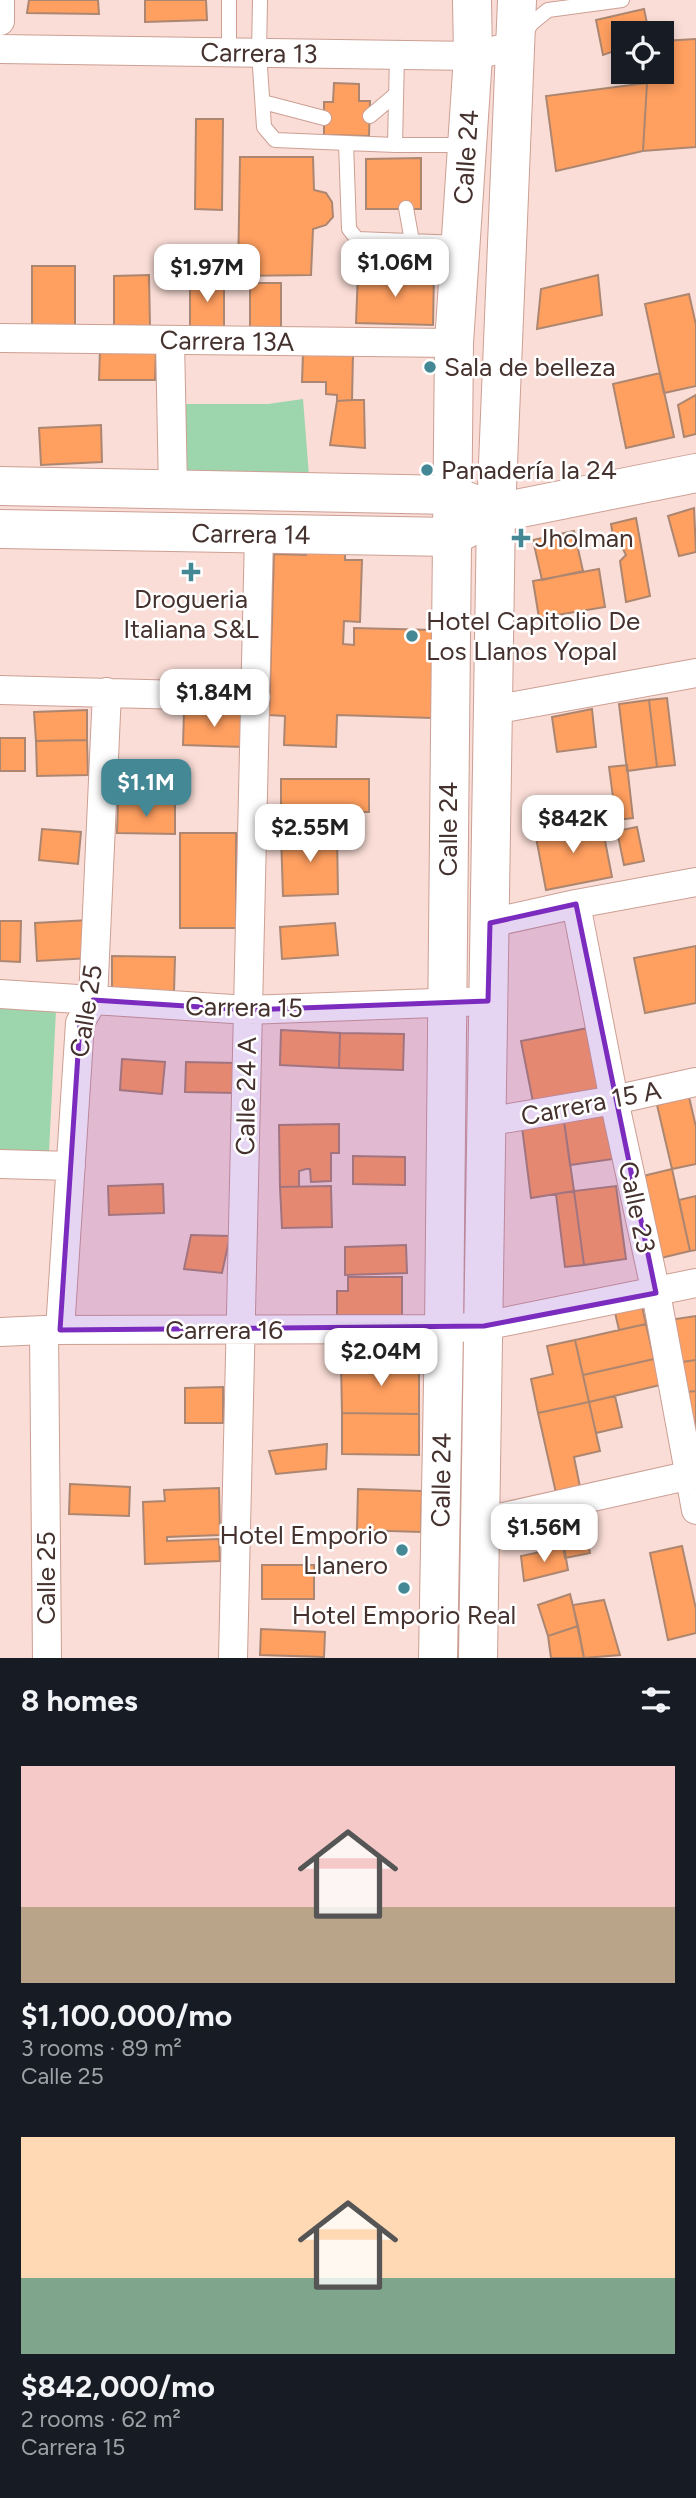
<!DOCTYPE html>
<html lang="en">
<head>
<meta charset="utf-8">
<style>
	:root { --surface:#171b24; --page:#20242c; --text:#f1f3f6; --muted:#9ea1a6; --accent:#448896 }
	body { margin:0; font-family:Figtree,sans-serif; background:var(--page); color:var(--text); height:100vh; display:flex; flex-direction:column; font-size:26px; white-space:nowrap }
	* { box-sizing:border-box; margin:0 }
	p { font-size:23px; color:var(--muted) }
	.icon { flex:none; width:38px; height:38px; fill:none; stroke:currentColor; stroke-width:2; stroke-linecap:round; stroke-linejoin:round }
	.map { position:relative; height:1658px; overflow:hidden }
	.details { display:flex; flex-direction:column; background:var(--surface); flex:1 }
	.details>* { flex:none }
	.buttons { position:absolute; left:611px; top:21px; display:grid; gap:14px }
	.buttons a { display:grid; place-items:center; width:63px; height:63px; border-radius:0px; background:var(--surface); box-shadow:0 4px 10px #0003; font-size:35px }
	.price { position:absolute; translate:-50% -60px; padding:0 16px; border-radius:14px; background:#fff; color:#222; font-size:23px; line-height:46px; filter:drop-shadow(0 2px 4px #0008) }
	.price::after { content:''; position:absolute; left:50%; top:42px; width:21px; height:16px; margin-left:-10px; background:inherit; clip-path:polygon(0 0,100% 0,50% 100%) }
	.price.selected { background:var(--accent); color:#fff }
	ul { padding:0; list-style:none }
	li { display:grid; align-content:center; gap:14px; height:371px; padding:0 21px }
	li span { display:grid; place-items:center; height:217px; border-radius:0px; color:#555 }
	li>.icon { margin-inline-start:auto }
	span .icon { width:126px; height:126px; fill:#fffc; stroke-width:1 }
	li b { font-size:30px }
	h2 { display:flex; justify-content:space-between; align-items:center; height:84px; padding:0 21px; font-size:30px }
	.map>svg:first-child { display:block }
	.green { fill:#9dd6ac }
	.building { fill:#ff9f60; stroke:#ac8670; stroke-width:2 }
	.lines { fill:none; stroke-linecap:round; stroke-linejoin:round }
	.lane-casing { stroke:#cc9f94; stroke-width:16 }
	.street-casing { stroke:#cc9f94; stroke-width:30 }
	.secondary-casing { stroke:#cc9f94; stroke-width:40 }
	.lane { stroke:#fff; stroke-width:14 }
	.street { stroke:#fff; stroke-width:28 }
	.secondary { stroke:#fff; stroke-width:38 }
	.marked { fill:#7b2cbf; fill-opacity:0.2; stroke:#7b2cbf; stroke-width:5; stroke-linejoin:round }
	.poi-dot { fill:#448896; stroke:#fff; stroke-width:2.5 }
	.labels { text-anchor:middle; stroke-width:5; stroke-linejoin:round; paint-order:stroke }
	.street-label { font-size:26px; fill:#45322e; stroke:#fff }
	.poi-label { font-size:26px; fill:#45322e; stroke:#fff; text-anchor:start }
</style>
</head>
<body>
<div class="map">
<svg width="696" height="1658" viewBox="0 0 696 1658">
	<rect width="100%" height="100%" fill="#faddd6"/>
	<path class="green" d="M303,399L309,476L180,477L183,404H268Z
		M0,1008L56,1010L49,1152L0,1150Z"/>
	<path class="building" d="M29,0H98L99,14L27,13Z
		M145,0H206L207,20L145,22Z
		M644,9L649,33H623V48L603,55L596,20Z
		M696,39V147L643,151L647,83L645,72H662V41Z
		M334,83L359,84V101H370L369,136L324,135V102H333Z
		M647,83L643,151L556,171L546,96Z
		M196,119H223L222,210L195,209Z
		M240,157H313L314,190L326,193L332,202L333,217L326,225L313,229L311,275L238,276Z
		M421,158V209H366V159Z
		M32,266H75V325H32Z
		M358,272L434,274L433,325L356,323Z
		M149,275L150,327H114V276Z
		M598,275L602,315L537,329L541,289Z
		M224,279V328H190V280Z
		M250,283H281V329H250Z
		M689,294L696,325V386L664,393L645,304Z
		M100,350L156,351L155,380H99Z
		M303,353L353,354L352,400L337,401V395L326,394V382H302Z
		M660,373L674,437L626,448L613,384Z
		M696,395V434L684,437L678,405Z
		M352,400H364L365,448L330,445L337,401Z
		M101,425L102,462L41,465L39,428Z
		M694,508L696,552L679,556L668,516Z
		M636,518L650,596L626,602L620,561L626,555L622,547L615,548L611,524Z
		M574,531L583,571L542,580L533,540Z
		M306,544L345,545V560H362L360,622L344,621L343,644L354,645V628L434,630L432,718L337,715L336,747L284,745L285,716L269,715L274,554L306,555Z
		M599,569L605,607L539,618L533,581Z
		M667,698L675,765L657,767L649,700Z
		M649,700L657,767L627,771L619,704Z
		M592,709L596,747L557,752L552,717Z
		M87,710V740L36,741L34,712Z
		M184,711L244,712L243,747L183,745Z
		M0,738H25V771H0Z
		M87,740L88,775L37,776L36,741Z
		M627,765L633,818L616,820L609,767Z
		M114,774H175V804H114Z
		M281,779H369V812H281Z
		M118,804H175V834L117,833Z
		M601,820L612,877L546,890L535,832Z
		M637,827L644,861L624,865L617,831Z
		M42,829L81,832L78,864L39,860Z
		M180,833H236V928H180Z
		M337,833L338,894L283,896L281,835Z
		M89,920L91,958L37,961L35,923Z
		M0,921H21L20,962L0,961Z
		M335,923L338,955L282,959L280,927Z
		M696,946V1003L645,1013L634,958Z
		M112,956L175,957L174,992H112Z
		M593,1027L605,1093L534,1107L521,1041Z
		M281,1030L340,1033L339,1068L280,1065Z
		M340,1033L404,1034L403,1070L339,1068Z
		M122,1059L165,1062L162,1094L120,1090Z
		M186,1062L237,1063L236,1093L185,1092Z
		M689,1097L696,1127V1164L672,1169L657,1105Z
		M607,1115L613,1159L570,1165L564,1121Z
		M564,1121L574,1191L531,1198L522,1127Z
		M339,1124V1153H331V1181L311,1182L310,1169H306L299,1171V1187H280L279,1125Z
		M353,1156L405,1157V1185L353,1184Z
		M672,1169L690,1251L661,1258L643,1176Z
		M163,1184L164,1213L109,1215L108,1186Z
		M331,1186L332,1227L282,1228L280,1187Z
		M616,1186L626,1259L584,1265L574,1191Z
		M574,1191L584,1265L565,1267L556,1194Z
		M696,1196V1250L690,1251L679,1200Z
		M191,1235L230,1236L222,1273L184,1269Z
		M406,1245L407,1273L345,1275V1247Z
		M348,1277H402V1315H337V1291H348Z
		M641,1302L646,1324L619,1330L614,1308Z
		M696,1316V1360L682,1362L669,1320Z
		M646,1324L654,1359L583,1375L575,1340Z
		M575,1340L589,1402L538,1413L531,1379L553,1374L547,1346Z
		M654,1359L660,1385L589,1402L583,1375Z
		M696,1360V1391L687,1392L682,1362Z
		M419,1362V1414L342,1413L341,1363Z
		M223,1387V1423H185V1388Z
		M696,1391V1428H692L687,1392Z
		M615,1396L622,1427L596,1433L589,1402Z
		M589,1402L600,1451L574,1457L580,1487L556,1493L538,1413Z
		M342,1413L419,1414V1455L342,1454Z
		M327,1444L326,1469L276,1474L269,1451Z
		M70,1484L130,1487L129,1516L69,1514Z
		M219,1488L220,1535L167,1537V1541L219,1539L220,1561L145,1564L143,1502L165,1501L164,1490Z
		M358,1489L422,1491L421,1532L357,1530Z
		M579,1509L590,1553L565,1558L558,1514Z
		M682,1546L696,1609V1633L668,1640L650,1553Z
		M564,1547L568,1570L524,1581L521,1556Z
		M262,1565H314V1599H262Z
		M570,1594L578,1626L548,1636L538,1605Z
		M604,1600L620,1655L584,1658L573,1605Z
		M578,1626L584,1658H551L548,1636Z
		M261,1629L325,1632L324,1657L260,1655Z"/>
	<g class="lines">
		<defs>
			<path id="lane" d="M260,0L259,52L264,127L275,140L395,145L397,55
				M525,33L532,23L548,10L622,0
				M229,52V0
				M263,102L324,118
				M370,116L396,94
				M346,143L349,229L357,239L460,243
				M395,145H467
				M406,208L412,241"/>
			<path id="street" d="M0,21V0
				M0,49L473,56L516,45
				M0,338L454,343
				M170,340L173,490
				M0,690L256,697
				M493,710L696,673
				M576,904L614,1100L656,1293L696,1510
				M490,923L576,904L696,882
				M0,994L248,1010L488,1001
				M486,1122L614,1100L696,1082
				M0,1164L71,1166
				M44,1330L47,1658
				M60,1330L80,1023L93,1000L107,692
				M0,1332L44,1330L444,1329L484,1326L696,1283
				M481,1522L696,1474
				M233,1658L259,534"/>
			<path id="secondary" d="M0,486L451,495L474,504
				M0,529L451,537L496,513L696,473
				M438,1658L444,1329L454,343L473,56L472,0
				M478,1658L496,513L517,0"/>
		</defs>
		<use href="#lane" class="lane-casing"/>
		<use href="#street" class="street-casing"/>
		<use href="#secondary" class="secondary-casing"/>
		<use href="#lane" class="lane"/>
		<use href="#street" class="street"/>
		<use href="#secondary" class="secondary"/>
	</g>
	<path class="marked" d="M576,904L656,1293L484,1326L60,1330L80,1023L93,1000L248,1010L488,1001L490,923Z"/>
	<g class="poi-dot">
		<circle cx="430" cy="367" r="7"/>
		<circle cx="427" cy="470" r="7"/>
		<path d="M517.5 527.5h7v7h7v7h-7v7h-7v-7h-7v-7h7z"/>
		<path d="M187.5 561.5h7v7h7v7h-7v7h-7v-7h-7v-7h7z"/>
		<circle cx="412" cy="636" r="7"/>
		<circle cx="402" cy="1550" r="7"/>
		<circle cx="404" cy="1588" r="7"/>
	</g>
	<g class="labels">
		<g class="street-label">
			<text transform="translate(259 53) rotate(1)" y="9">Carrera 13</text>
			<text transform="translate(466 157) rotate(-86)" y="9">Calle 24</text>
			<text transform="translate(227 341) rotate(1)" y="9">Carrera 13A</text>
			<text transform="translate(251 534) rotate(1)" y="9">Carrera 14</text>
			<text transform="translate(448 829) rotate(-90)" y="9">Calle 24</text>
			<text transform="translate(244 1007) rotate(1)" y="9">Carrera 15</text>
			<text transform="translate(86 1011) rotate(-81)" y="9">Calle 25</text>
			<text transform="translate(246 1096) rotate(-89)" y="9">Calle 24 A</text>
			<text transform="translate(591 1103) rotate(-11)" y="9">Carrera 15 A</text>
			<text transform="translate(637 1207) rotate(78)" y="9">Calle 23</text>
			<text x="224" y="1339">Carrera 16</text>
			<text transform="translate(441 1480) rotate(-89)" y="9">Calle 24</text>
			<text transform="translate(46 1578) rotate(-90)" y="9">Calle 25</text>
		</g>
		<g class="poi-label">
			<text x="444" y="376">Sala de belleza</text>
			<text x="441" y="479">Panadería la 24</text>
			<text x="535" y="547">Jholman</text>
			<text x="191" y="608" text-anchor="middle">Drogueria<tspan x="191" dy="30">Italiana S&amp;L</tspan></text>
			<text x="426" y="630">Hotel Capitolio De<tspan x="426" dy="30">Los Llanos Yopal</tspan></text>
			<text x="388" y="1544" text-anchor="end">Hotel Emporio<tspan x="388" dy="30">Llanero</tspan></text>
			<text x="404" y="1624" text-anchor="middle">Hotel Emporio Real</text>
		</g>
	</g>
</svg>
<div class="buttons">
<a><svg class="icon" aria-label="locate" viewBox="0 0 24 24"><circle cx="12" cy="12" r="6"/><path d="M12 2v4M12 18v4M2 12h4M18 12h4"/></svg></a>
</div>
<b class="price" style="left:395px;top:299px">$1.06M</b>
<b class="price" style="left:207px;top:304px">$1.97M</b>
<b class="price" style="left:214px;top:729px">$1.84M</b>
<b class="price selected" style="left:146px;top:819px">$1.1M</b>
<b class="price" style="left:573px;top:855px">$842K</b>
<b class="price" style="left:310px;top:864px">$2.55M</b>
<b class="price" style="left:381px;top:1388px">$2.04M</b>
<b class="price" style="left:544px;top:1564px">$1.56M</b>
</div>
<section class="details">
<h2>8 homes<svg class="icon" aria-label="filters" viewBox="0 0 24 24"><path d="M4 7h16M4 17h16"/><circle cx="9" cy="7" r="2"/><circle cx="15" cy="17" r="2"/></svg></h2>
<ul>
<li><span style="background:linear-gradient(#f6c9c9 65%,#b9a48a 0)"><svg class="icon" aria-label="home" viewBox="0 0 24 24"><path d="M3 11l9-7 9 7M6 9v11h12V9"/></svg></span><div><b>$1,100,000/mo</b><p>3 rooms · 89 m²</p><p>Calle 25</p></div></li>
<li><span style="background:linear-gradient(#ffd9b3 65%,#7fa58c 0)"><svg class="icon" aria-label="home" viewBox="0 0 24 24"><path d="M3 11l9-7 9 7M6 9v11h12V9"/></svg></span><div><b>$842,000/mo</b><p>2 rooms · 62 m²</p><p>Carrera 15</p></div></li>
</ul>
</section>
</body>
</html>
